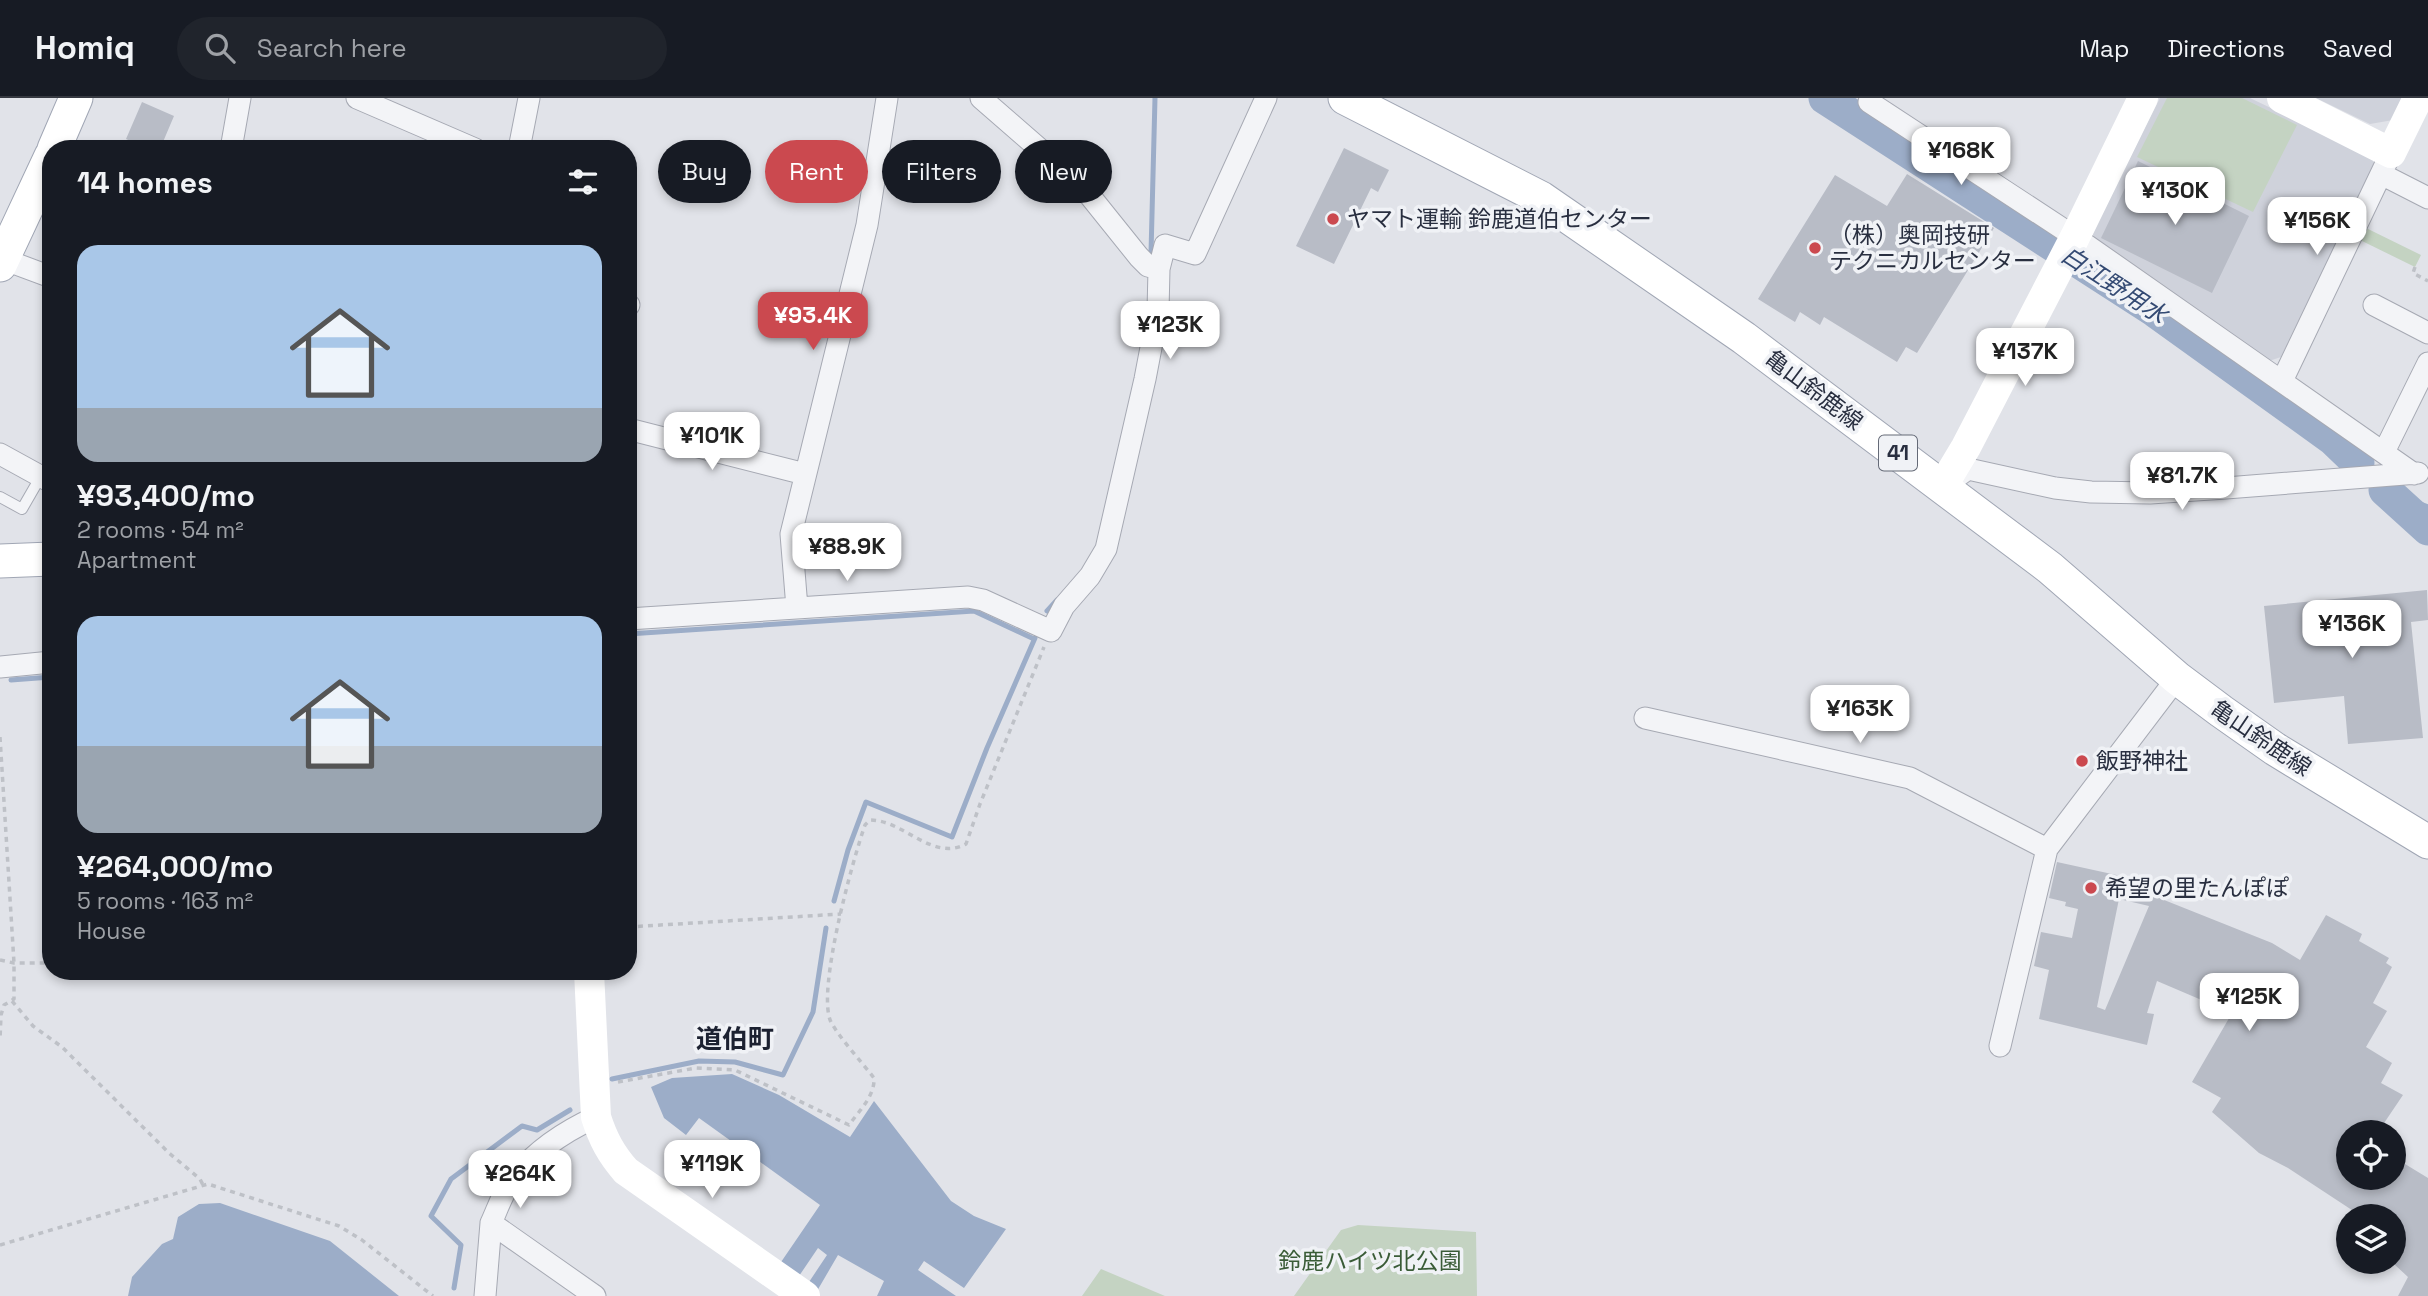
<!DOCTYPE html>
<html lang="en">
<head>
<meta charset="utf-8">
<style>
	:root { --surface:#171b24; --page:#20242c; --text:#f1f3f6; --muted:#9ea1a6; --line:#363941; --accent:#cb494f }
	body { margin:0; font-family:"Space Grotesk","Noto Sans JP",sans-serif; background:var(--page); color:var(--text); height:100vh; display:flex; flex-direction:column; font-size:26px; white-space:nowrap }
	* { box-sizing:border-box; margin:0 }
	p { font-size:23px; color:var(--muted) }
	.icon { flex:none; width:38px; height:38px; fill:none; stroke:currentColor; stroke-width:2; stroke-linecap:round; stroke-linejoin:round }
	.map { position:relative; flex:1; overflow:hidden }
	.sheet { position:absolute; left:42px; top:42px; width:595px; height:840px; display:flex; flex-direction:column; background:var(--surface); border-radius:28px; box-shadow:0 4px 10px #0003 }
	.sheet>* { flex:none }
	.top-card { position:absolute; left:658px; top:42px; width:665px; height:63px; display:flex; gap:14px }
	.fabs { position:absolute; left:2336px; top:1022px; display:grid; gap:14px }
	.fabs a { display:grid; place-items:center; width:70px; height:70px; border-radius:50%; background:var(--surface); box-shadow:0 4px 10px #0003; font-size:35px }
	.price { position:absolute; translate:-50% -60px; padding:0 16px; border-radius:14px; background:#fff; color:#222; font-size:23px; line-height:46px; filter:drop-shadow(0 2px 4px #0008) }
	.price::after { content:''; position:absolute; left:50%; top:42px; width:21px; height:16px; margin-left:-10px; background:inherit; clip-path:polygon(0 0,100% 0,50% 100%) }
	.price.current { background:var(--accent); color:#fff }
	ul { padding:0; list-style:none }
	li { display:grid; align-content:center; gap:14px; height:371px; padding:0 35px }
	li span { display:grid; place-items:center; height:217px; border-radius:21px; color:#555 }
	li>.icon { margin-inline-start:auto }
	span .icon { width:126px; height:126px; fill:#fffc; stroke-width:1 }
	li b { font-size:30px }
	h2 { display:flex; justify-content:space-between; align-items:center; height:84px; padding:0 35px; font-size:30px }
	.pill { padding:0 24px; border-radius:32px; background:var(--surface); box-shadow:0 4px 10px #0003; font-size:24px; line-height:63px }
	.pill.current { background:var(--accent); color:#fff }
	header { display:flex; align-items:center; gap:42px; box-sizing:border-box; height:98px; padding:0 35px; background:var(--surface); border-bottom:2px solid var(--line) }
	header strong { font-size:33px }
	nav { display:flex; gap:38px; margin-inline-start:auto; font-size:24px }
	.search { width:490px; height:63px; background:var(--page); display:flex; align-items:center; gap:18px; box-sizing:border-box; padding:0 24px; border-radius:38px; color:var(--muted); font-size:26px }
	.map>svg:first-child { display:block }
	.built { fill:#cfd2db }
	.green { fill:#c4d3c2 }
	.water { fill:#9cadc8 }
	.lines { fill:none; stroke-linecap:round; stroke-linejoin:round }
	.stream { stroke:#9cadc8; stroke-width:5 }
	.river { stroke:#9cadc8; stroke-width:33 }
	.building { fill:#b8bcc6; fill-rule:evenodd }
	.lane-casing { stroke:#a6a9b3; stroke-width:12 }
	.street-casing { stroke:#a6a9b3; stroke-width:23 }
	.primary-casing { stroke:#a0a6b4; stroke-width:35 }
	.path { stroke:#bec1c7; stroke-width:3.5; stroke-dasharray:5 5; stroke-linecap:butt }
	.lane { stroke:#f3f4f7; stroke-width:10 }
	.street { stroke:#f3f4f7; stroke-width:21 }
	.secondary { stroke:#fff; stroke-width:30 }
	.primary { stroke:#fff; stroke-width:33 }
	.poi-dot { fill:#cb494f; stroke:#f0f2f6; stroke-width:2.5 }
	.labels { text-anchor:middle; stroke-width:7; stroke-linejoin:round; paint-order:stroke }
	.shield { fill:#f0f2f6; stroke:#656a77; stroke-width:2 }
	.shield-label { font-size:21px; font-weight:bold; fill:#292f40 }
	.poi-label { font-size:23px; fill:#292f40; stroke:#f0f2f6; text-anchor:start }
	.street-label { font-size:23px; fill:#292f40; stroke:#f0f2f6 }
	.park-label { font-size:23px; fill:#3a5c37; stroke:#f0f2f6 }
	.water-label { font-size:24px; font-style:italic; fill:#344a73; stroke:#f0f2f6 }
	.quarter-label { font-size:26px; font-weight:bold; fill:#1c2131; stroke:#f0f2f6 }
</style>
</head>
<body>
<header>
<strong>Homiq</strong>
<div class="search"><svg class="icon" aria-label="search" viewBox="0 0 24 24"><circle cx="10" cy="10" r="6"/><path d="M15 15l6 6"/></svg>Search here</div>
<nav><a>Map</a><a>Directions</a><a>Saved</a></nav>
</header>
<div class="map">
<svg width="2428" height="1198" viewBox="0 0 2428 1198">
	<rect width="100%" height="100%" fill="#e1e3e9"/>
	<path class="built" d="M2160,0H2250L2371,58L2375,67L2281,259L2269,263L2096,142L2092,135Z
		M2316,0H2404L2393,22L2370,26Z"/>
	<path class="green" d="M2167,0H2242L2297,27L2253,114L2137,59Z
		M2366,130L2421,157L2415,169L2360,142Z
		M1358,1127L1476,1134L1477,1198H1294L1341,1132Z
		M1101,1171L1165,1198H1082Z"/>
	<path class="water" d="M732,976L779,997L850,1039L874,1003L951,1103L974,1118L1006,1131L964,1190L924,1163L918,1172L956,1198H877L884,1183L838,1157L817,1193L807,1187L827,1157L818,1150L797,1181L779,1167L820,1107L699,1020L686,1037L664,1020L651,989L672,980Z
		M220,1105L330,1143L399,1198H128L132,1179L162,1146L173,1141L178,1119L199,1106Z"/>
	<g class="lines">
		<path class="stream" d="M1151,155L1155,0
			M2385,392L2428,409
			M1047,513L1057,502
			M628,536L974,513L1034,541
			M11,582L51,579
			M834,803L848,752L866,704L952,739L987,650L1035,540
			M612,981L699,963L735,964L783,977L813,914L826,830
			M454,1190L461,1147L431,1118L451,1081L522,1028L537,1032L570,1012"/>
		<path class="river" d="M1825,0L2155,213L2333,341L2358,365
			M2385,392L2428,431"/>
	</g>
	<path class="building" d="M142,4L174,18L160,51H148L126,41Z
		M1344,50L1389,72L1378,94L1371,90L1334,166L1296,148Z
		M2138,63L2249,118L2212,195L2101,140Z
		M1907,76L1994,130L1917,255L1906,249L1897,264L1824,219L1820,227L1800,214L1795,224L1758,201L1835,77L1887,108Z
		M2427,492L2428,522L2411,524L2423,640L2348,646L2344,598L2274,605L2264,508Z
		M2057,764L2121,778L2119,784L2272,845L2300,862L2326,817L2362,836L2359,843L2389,860L2386,865L2392,869L2373,905L2387,913L2366,949L2392,965L2381,985L2403,997L2378,1034H2348V1080H2397L2405,1066L2428,1080V1198H2398L2408,1179L2394,1166V1118H2361L2288,1070L2259,1055L2212,1014L2221,1000L2192,984L2232,915L2157,883L2147,915L2154,916L2147,947L2039,921L2049,872L2034,868L2041,834L2072,840L2078,811L2065,808L2066,804L2049,800ZM2119,801L2149,808L2105,912L2097,909Z"/>
	<g class="lines">
		<defs>
			<path id="lane" d="M0,399L22,411L41,378"/>
			<path id="street" d="M357,0L475,51
				M981,0L1082,88L1139,159L1148,168L1159,171
				M1871,0L1869,4L2075,139L2414,376
				M231,51L240,0
				M519,51L529,0
				M2381,76L2428,100
				M0,160L51,179
				M628,207H629
				M2374,207L2428,235
				M2282,283L2391,55
				M628,331L805,376
				M2384,354L2428,265
				M0,356L51,384
				M1947,386L1968,371L2055,390L2091,394L2150,395L2226,390L2418,375
				M797,510L791,436L867,127L887,0
				M628,521L968,499L983,502L1051,533L1064,508L1090,478L1106,451L1145,281L1158,213L1159,171L1165,147L1195,156L1266,0
				M0,569L51,564
				M1645,620L1910,680L2047,751
				M2000,948L2047,751L2177,580
				M485,1198L491,1125
				M595,1198L491,1125C497,1112 502,1097 510,1085C532,1055 563,1034 596,1019"/>
			<path id="primary" d="M1345,0L1541,100L1744,240L2050,470L2177,580L2221,613L2275,651L2428,744
				M54,51L76,0
				M0,167L51,58
				M0,463L51,461"/>
		</defs>
		<use href="#lane" class="lane-casing"/>
		<use href="#street" class="street-casing"/>
		<use href="#primary" class="primary-casing"/>
		<path class="path" d="M2415,169L2413,175L2428,183
			M0,639L14,865V901L4,907L1,917L0,942
			M628,829L841,816
			M0,862L14,865H51
			M12,903L33,928L62,949L169,1055L200,1081L203,1087
			M618,984L696,970L735,972L849,1027C859,1013 875,998 874,980C861,963 841,942 831,924C816,894 853,761 865,727L870,722C904,722 932,764 966,746L980,706L1044,549
			M0,1147L208,1086L339,1128L362,1142L433,1198"/>
		<use href="#lane" class="lane"/>
		<use href="#street" class="street"/>
		<path class="secondary" d="M2282,0L2391,55L2418,0
			M1942,389L1966,349L2075,139L2143,0
			M589,873L596,1019C603,1041 611,1056 626,1073L805,1198"/>
		<use href="#primary" class="primary"/>
	</g>
	<g class="poi-dot">
		<circle cx="1333" cy="121" r="7"/>
		<circle cx="1815" cy="150" r="7"/>
		<circle cx="2082" cy="663" r="7"/>
		<circle cx="2091" cy="790" r="7"/>
	</g>
	<g class="labels">
		<rect class="shield" x="1879" y="337.5" width="38" height="35" rx="5"/>
		<g class="shield-label">
			<text x="1898" y="362">41</text>
		</g>
		<g class="poi-label">
			<text x="1347" y="129">ヤマト運輸 鈴鹿道伯センター</text>
			<text x="1829" y="145">（株）奥岡技研<tspan x="1829" dy="26">テクニカルセンター</tspan></text>
			<text x="2096" y="671">飯野神社</text>
			<text x="2105" y="798">希望の里たんぽぽ</text>
		</g>
		<g class="street-label">
			<text transform="translate(1814 292) rotate(37)" y="8">亀山鈴鹿線</text>
			<text transform="translate(2261 640) rotate(34)" y="8">亀山鈴鹿線</text>
		</g>
		<g class="park-label">
			<text x="1370" y="1171">鈴鹿ハイツ北公園</text>
		</g>
		<g class="water-label">
			<text transform="translate(2114 187) rotate(33)" y="8">白江野用水</text>
		</g>
		<g class="quarter-label">
			<text x="735" y="950">道伯町</text>
		</g>
	</g>
</svg>
<div class="fabs">
<a><svg class="icon" aria-label="locate" viewBox="0 0 24 24"><circle cx="12" cy="12" r="6"/><path d="M12 2v4M12 18v4M2 12h4M18 12h4"/></svg></a>
<a><svg class="icon" aria-label="layers" viewBox="0 0 24 24"><path d="M12 4l9 5-9 5-9-5zM3 14l9 5 9-5"/></svg></a>
</div>
<b class="price" style="left:1961px;top:89px">¥168K</b>
<b class="price" style="left:2175px;top:129px">¥130K</b>
<b class="price" style="left:2317px;top:159px">¥156K</b>
<b class="price current" style="left:813px;top:254px">¥93.4K</b>
<b class="price" style="left:1170px;top:263px">¥123K</b>
<b class="price" style="left:2025px;top:290px">¥137K</b>
<b class="price" style="left:712px;top:374px">¥101K</b>
<b class="price" style="left:2182px;top:414px">¥81.7K</b>
<b class="price" style="left:847px;top:485px">¥88.9K</b>
<b class="price" style="left:2352px;top:562px">¥136K</b>
<b class="price" style="left:1860px;top:647px">¥163K</b>
<b class="price" style="left:2249px;top:935px">¥125K</b>
<b class="price" style="left:712px;top:1102px">¥119K</b>
<b class="price" style="left:520px;top:1112px">¥264K</b>
<div class="top-card">
<a class="pill">Buy</a>
<a class="pill current">Rent</a>
<a class="pill">Filters</a>
<a class="pill">New</a>
</div>
<section class="sheet">
<h2>14 homes<svg class="icon" aria-label="filters" viewBox="0 0 24 24"><path d="M4 7h16M4 17h16"/><circle cx="9" cy="7" r="2"/><circle cx="15" cy="17" r="2"/></svg></h2>
<ul>
<li><span style="background:linear-gradient(#a9c7e8 75%,#9aa5b1 0)"><svg class="icon" aria-label="home" viewBox="0 0 24 24"><path d="M3 11l9-7 9 7M6 9v11h12V9"/></svg></span><div><b>¥93,400/mo</b><p>2 rooms · 54 m²</p><p>Apartment</p></div></li>
<li><span style="background:linear-gradient(#a9c7e8 60%,#9aa5b1 0)"><svg class="icon" aria-label="home" viewBox="0 0 24 24"><path d="M3 11l9-7 9 7M6 9v11h12V9"/></svg></span><div><b>¥264,000/mo</b><p>5 rooms · 163 m²</p><p>House</p></div></li>
</ul>
</section>
</div>
</body>
</html>
